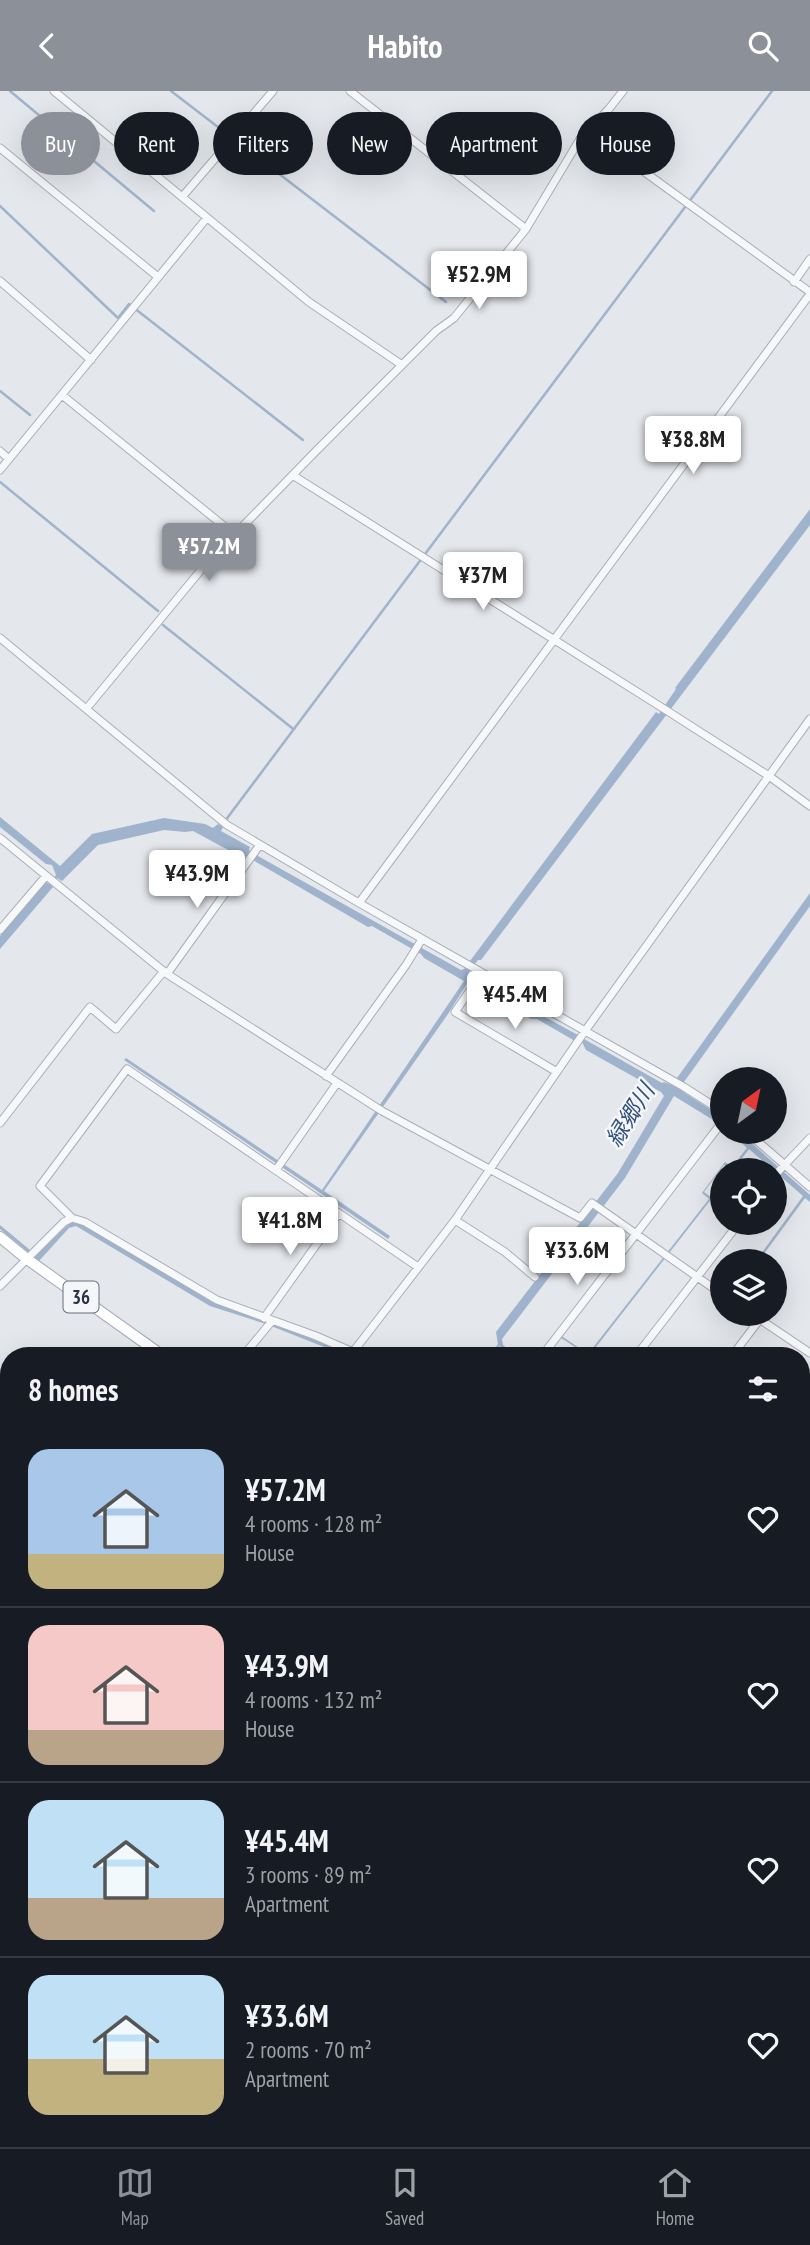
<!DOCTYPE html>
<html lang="en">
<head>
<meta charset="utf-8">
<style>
	:root { --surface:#171b24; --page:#20242c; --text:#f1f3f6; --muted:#9ea1a6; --line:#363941; --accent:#8c9099 }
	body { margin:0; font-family:"PT Sans Narrow","Noto Sans JP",sans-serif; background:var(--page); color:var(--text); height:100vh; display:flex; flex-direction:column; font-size:26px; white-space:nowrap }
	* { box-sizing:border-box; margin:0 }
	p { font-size:23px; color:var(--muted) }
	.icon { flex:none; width:38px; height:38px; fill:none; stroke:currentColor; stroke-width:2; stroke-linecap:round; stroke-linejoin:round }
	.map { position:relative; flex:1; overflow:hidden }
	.panel { position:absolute; left:0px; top:1256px; width:810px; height:800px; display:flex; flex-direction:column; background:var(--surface); border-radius:28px 28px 0 0; box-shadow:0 7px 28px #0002 }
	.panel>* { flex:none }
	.top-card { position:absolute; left:21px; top:21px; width:768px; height:63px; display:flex; gap:14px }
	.needle { width:46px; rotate:33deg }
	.controls { position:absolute; left:710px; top:976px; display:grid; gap:14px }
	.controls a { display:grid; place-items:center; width:77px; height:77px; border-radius:50%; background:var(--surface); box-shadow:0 7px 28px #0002; font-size:35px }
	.price { position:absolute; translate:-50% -60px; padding:0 16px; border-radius:7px; background:#fff; color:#222; font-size:23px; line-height:46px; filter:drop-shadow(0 2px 4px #0008) }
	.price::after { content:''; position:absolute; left:50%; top:42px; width:21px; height:16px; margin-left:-10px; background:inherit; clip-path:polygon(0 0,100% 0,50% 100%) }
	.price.on { background:var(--accent); color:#fff }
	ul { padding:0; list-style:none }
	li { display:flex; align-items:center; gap:21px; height:175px; padding:0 28px }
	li+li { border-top:2px solid var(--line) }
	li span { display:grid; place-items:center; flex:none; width:196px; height:140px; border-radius:21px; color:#555 }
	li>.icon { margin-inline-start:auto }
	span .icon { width:84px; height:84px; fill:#fffc; stroke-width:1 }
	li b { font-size:30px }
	h2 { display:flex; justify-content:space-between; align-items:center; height:84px; padding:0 28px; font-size:30px }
	.chip { padding:0 24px; border-radius:32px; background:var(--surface); box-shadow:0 7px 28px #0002; font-size:24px; line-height:63px }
	.chip.on { background:var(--accent); color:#fff }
	header { display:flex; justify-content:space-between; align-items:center; height:91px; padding:0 28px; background:var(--accent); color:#fff; font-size:32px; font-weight:800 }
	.menu { display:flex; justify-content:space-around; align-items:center; height:98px; border-top:2px solid var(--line); background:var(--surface); font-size:19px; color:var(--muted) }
	.menu a { display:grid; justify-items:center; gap:4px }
	.menu .on { color:var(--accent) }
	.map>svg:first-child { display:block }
	.built { fill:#d2d6de }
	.water { fill:#9fb4cc }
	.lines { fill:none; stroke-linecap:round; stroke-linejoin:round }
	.stream { stroke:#9fb4cc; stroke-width:2.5 }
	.minor-casing { stroke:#a9aeb7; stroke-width:9 }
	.primary-casing { stroke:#a3abb8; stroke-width:12 }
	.trunk-casing { stroke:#8b94a3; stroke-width:14 }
	.minor { stroke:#f7f8fa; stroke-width:7 }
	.primary { stroke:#fff; stroke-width:10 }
	.trunk { stroke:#fff; stroke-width:12 }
	.labels { text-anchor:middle; stroke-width:5; stroke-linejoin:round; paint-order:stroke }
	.shield { fill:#f4f6f9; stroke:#676e7b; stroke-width:2 }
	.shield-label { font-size:19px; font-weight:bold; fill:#2b3445 }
	.water-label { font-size:23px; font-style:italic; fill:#34527a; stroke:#f4f6f9 }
</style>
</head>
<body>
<header><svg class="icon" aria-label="back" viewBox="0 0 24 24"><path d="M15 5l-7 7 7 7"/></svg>Habito<svg class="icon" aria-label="search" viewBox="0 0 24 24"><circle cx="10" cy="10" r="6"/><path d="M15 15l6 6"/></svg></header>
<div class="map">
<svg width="810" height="2056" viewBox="0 0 810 2056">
	<rect width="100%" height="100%" fill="#e4e7ec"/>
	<path class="built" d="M802,1663L810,1668V1753L802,1747Z
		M229,2048H304L305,2050L304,2052L286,2056H234Z"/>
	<path class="water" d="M810,418V434L481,869H478L469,881L471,886L480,891L578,944L583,949L584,948L662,992L664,991L672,994L810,802V815L679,998L723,1027V1035L674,1005L625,1087L502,1248L503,1254L516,1265H512L499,1255L492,1265H490L498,1253L496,1241L618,1082L664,1005L661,1001L586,959L582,951L576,948L575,950L537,928H531L468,891L448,923L324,1100L390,1145L388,1148L124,969L126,967L322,1099L464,890L424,867L421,863L372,835L368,836L246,765L243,767L193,740L185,741L164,739L98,754L62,790L57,787L51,794L53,796L0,858V845L46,791L49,793L56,784L52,774L46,773L0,736V726L60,775L92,743L164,727L205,733L213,737L218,733L223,736L221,740L250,756L249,759L258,765L461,879L464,878L656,621L659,623L676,598L675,597Z
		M730,1041H739L810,1104V1111L805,1107L758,1171H755L803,1105L749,1058L733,1079L724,1074L704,1101L712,1107L589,1265L561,1247L549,1262L547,1261L560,1244L588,1263L709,1108L702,1102L725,1071L732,1076L747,1057Z
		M71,1131L85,1134L212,1211L344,1260H362L376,1265L362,1263H342L266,1233L210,1215L76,1135L69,1137L39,1170L0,1138V1134L36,1164Z"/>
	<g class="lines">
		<path class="stream" d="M10,0L154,120
			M171,0L446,211
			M0,115L118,227L129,213L303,349
			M0,300L30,324
			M0,391L158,520
			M163,534L292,637
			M219,738L772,0
			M81,2048L86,2056
			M230,2048L236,2056"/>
		<defs>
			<path id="minor" d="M54,0L309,211L402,274
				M350,0L526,138
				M588,40L810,201
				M0,57L158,186
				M182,106L273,0
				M0,190L91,269
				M794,191L810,168
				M62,304L235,444
				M0,360L9,368
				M0,379L206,128
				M294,385L669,621L769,685L810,715
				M0,547L227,734L359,812L684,996L723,1021
				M87,617L205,474L317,359L436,240L454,227L526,138L580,48L608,19L623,0
				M0,747L167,883L382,1020L580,1127L592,1112L723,1204
				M359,812L810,203
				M0,839L46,785
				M482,882L455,921L557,981
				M167,883L259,755
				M326,985L406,874L422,848
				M0,1032L90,916L116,938L164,880
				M747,1041L810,1096
				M276,1079L337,992
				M775,1084L810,1047
				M72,1127L40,1095L127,978L418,1176
				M455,1129L505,1161L535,1186
				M0,1195L64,1131L72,1127L85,1131L217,1209L316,1245L362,1265
				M752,1223L810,1262
				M264,1227L339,1122
				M243,1265L272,1230
				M347,1265L353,1261L455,1129L585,940L810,628
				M542,1265L723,1030
				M636,1265L739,1132
				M732,1265L760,1228
				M0,1304L9,1313
				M802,1349L810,1335
				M802,1385L810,1391
				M0,1515L9,1523L0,1531
				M0,1590L9,1598
				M802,1659L810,1667
				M0,1704L9,1701
				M0,1716L9,1731
				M0,1910L9,1907
				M0,1947L9,1944
				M149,2048L154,2056
				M427,2048L436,2056
				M455,2048L462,2056
				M619,2048L622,2056"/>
			<path id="primary" d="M0,1146L27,1168L163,1265
				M802,1758L810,1782"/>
			<path id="trunk" d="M802,1920L810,1917
				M331,2056L369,2048"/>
		</defs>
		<use href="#minor" class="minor-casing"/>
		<use href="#primary" class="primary-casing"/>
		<use href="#trunk" class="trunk-casing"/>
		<use href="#minor" class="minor"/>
		<use href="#primary" class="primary"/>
		<use href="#trunk" class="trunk"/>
	</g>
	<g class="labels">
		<rect class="shield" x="63.5" y="1190.5" width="35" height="31" rx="5"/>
		<g class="shield-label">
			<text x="81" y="1213">36</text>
		</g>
		<g class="water-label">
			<text transform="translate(630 1024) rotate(-58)" y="8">緑郷川</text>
		</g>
	</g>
</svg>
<div class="controls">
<a><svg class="needle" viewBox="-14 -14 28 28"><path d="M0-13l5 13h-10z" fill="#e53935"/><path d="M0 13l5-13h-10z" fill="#9ea1a6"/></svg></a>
<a><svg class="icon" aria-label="locate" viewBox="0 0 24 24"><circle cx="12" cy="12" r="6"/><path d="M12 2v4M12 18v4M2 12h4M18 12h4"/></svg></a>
<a><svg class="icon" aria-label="layers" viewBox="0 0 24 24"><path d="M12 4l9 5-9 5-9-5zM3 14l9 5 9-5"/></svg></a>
</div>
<b class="price" style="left:479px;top:220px">¥52.9M</b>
<b class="price" style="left:693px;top:385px">¥38.8M</b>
<b class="price on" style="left:209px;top:492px">¥57.2M</b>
<b class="price" style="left:483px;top:521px">¥37M</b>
<b class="price" style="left:197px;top:819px">¥43.9M</b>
<b class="price" style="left:515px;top:940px">¥45.4M</b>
<b class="price" style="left:290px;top:1166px">¥41.8M</b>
<b class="price" style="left:577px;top:1196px">¥33.6M</b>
<div class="top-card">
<a class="chip on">Buy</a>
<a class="chip">Rent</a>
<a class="chip">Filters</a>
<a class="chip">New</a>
<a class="chip">Apartment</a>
<a class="chip">House</a>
</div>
<section class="panel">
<h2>8 homes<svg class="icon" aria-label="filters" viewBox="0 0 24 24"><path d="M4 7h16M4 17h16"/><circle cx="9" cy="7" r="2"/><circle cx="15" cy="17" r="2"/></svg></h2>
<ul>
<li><span style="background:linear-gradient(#a9c7e8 75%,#c2b280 0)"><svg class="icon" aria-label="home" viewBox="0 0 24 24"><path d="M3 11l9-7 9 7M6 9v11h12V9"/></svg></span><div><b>¥57.2M</b><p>4 rooms · 128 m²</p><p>House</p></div><svg class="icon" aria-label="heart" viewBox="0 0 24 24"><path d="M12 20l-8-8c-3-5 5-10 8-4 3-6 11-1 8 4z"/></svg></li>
<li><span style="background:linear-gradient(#f6c9c9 75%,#b9a48a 0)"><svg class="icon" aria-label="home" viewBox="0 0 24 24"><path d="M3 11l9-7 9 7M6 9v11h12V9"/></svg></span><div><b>¥43.9M</b><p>4 rooms · 132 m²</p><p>House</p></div><svg class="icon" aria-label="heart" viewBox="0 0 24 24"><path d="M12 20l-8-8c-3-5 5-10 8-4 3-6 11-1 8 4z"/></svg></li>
<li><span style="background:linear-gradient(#bfe0f5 70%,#b9a48a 0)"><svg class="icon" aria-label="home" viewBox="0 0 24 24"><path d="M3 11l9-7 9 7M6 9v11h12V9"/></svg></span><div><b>¥45.4M</b><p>3 rooms · 89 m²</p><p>Apartment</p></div><svg class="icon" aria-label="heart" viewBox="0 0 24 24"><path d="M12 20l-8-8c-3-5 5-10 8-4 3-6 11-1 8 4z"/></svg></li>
<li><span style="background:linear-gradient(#bfe0f5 60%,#c2b280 0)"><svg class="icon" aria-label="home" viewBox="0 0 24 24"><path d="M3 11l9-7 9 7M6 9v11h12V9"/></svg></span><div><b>¥33.6M</b><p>2 rooms · 70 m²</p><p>Apartment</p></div><svg class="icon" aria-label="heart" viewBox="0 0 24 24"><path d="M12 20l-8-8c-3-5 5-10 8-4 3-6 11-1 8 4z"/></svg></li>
</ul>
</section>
</div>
<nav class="menu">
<a class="on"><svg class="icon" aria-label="map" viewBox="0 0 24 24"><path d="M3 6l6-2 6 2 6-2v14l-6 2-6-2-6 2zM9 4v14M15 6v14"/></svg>Map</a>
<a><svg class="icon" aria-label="saved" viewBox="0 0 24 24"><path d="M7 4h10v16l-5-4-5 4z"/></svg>Saved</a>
<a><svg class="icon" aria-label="home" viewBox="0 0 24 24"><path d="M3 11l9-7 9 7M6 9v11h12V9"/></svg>Home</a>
</nav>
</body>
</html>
